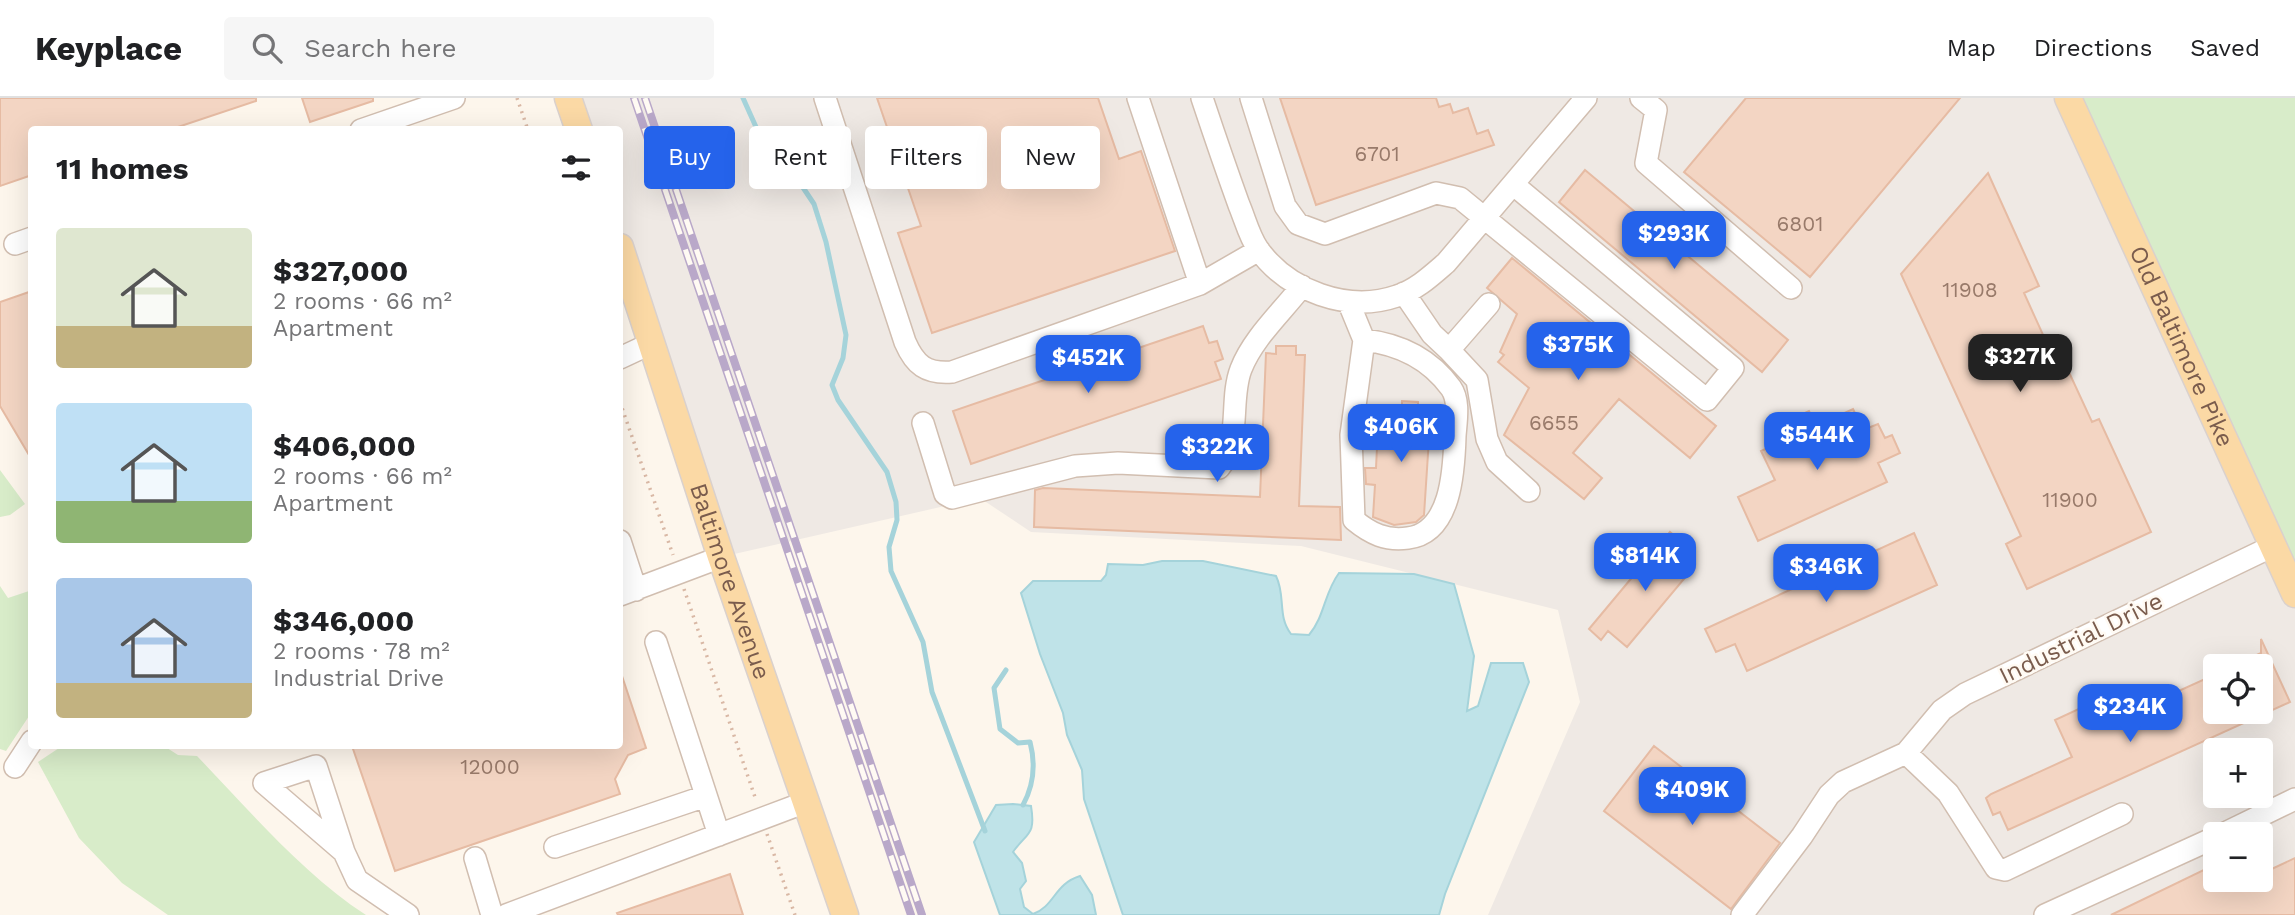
<!DOCTYPE html>
<html lang="en">
<head>
<meta charset="utf-8">
<style>
	:root { --surface:#fff; --page:#f6f6f6; --text:#202124; --muted:#757577; --line:#e0e0e0; --accent:#2563eb }
	body { margin:0; font-family:"Work Sans",sans-serif; background:var(--page); color:var(--text); height:100vh; display:flex; flex-direction:column; font-size:26px; white-space:nowrap }
	* { box-sizing:border-box; margin:0 }
	p { font-size:23px; color:var(--muted) }
	.icon { flex:none; width:38px; height:38px; fill:none; stroke:currentColor; stroke-width:2; stroke-linecap:round; stroke-linejoin:round }
	.map { position:relative; flex:1; overflow:hidden }
	.details { position:absolute; left:28px; top:28px; width:595px; height:623px; display:flex; flex-direction:column; background:var(--surface); border-radius:7px; box-shadow:0 7px 28px #0002 }
	.details>* { flex:none }
	.guide { position:absolute; left:644px; top:28px; width:665px; height:63px; display:flex; gap:14px }
	.buttons { position:absolute; left:2203px; top:556px; display:grid; gap:14px }
	.buttons a { display:grid; place-items:center; width:70px; height:70px; border-radius:7px; background:var(--surface); box-shadow:0 7px 28px #0002; font-size:35px }
	.price { position:absolute; translate:-50% -60px; padding:0 16px; border-radius:14px; background:var(--accent); color:#fff; font-size:23px; line-height:46px; filter:drop-shadow(0 2px 4px #0008) }
	.price::after { content:''; position:absolute; left:50%; top:42px; width:21px; height:16px; margin-left:-10px; background:inherit; clip-path:polygon(0 0,100% 0,50% 100%) }
	.price.active { background:#222; color:#fff }
	ul { padding:0; list-style:none }
	li { display:flex; align-items:center; gap:21px; height:175px; padding:0 28px }
	li span { display:grid; place-items:center; flex:none; width:196px; height:140px; border-radius:7px; color:#555 }
	li>.icon { margin-inline-start:auto }
	span .icon { width:84px; height:84px; fill:#fffc; stroke-width:1 }
	li b { font-size:30px }
	h2 { display:flex; justify-content:space-between; align-items:center; height:84px; padding:0 28px; font-size:30px }
	.tag { padding:0 24px; border-radius:7px; background:var(--surface); box-shadow:0 7px 28px #0002; font-size:24px; line-height:63px }
	.tag.active { background:var(--accent); color:#fff }
	header { display:flex; align-items:center; gap:42px; box-sizing:border-box; height:98px; padding:0 35px; background:var(--surface); border-bottom:2px solid var(--line) }
	header strong { font-size:33px }
	nav { display:flex; gap:38px; margin-inline-start:auto; font-size:24px }
	.search { width:490px; height:63px; background:var(--page); display:flex; align-items:center; gap:18px; box-sizing:border-box; padding:0 24px; border-radius:7px; color:var(--muted); font-size:26px }
	.map>svg:first-child { display:block }
	.industrial { fill:#efe9e4; fill-rule:evenodd }
	.green { fill:#d8ecc9 }
	.water { fill:#bfe3e8; stroke:#a5d3da; stroke-width:2 }
	.lines { fill:none; stroke-linecap:round; stroke-linejoin:round }
	.stream { stroke:#a5d3da; stroke-width:5 }
	.building { fill:#f3d5c3; stroke:#e6bba3; stroke-width:2 }
	.minor-casing { stroke:#d1beb0; stroke-width:24 }
	.major-casing { stroke:#dad1cd; stroke-width:29 }
	.path { stroke:#d9b8a5; stroke-width:3.5; stroke-dasharray:2 5; stroke-linecap:butt }
	.minor { stroke:#fff; stroke-width:21 }
	.major { stroke:#fbd9a5; stroke-width:26 }
	.rail-casing { stroke:#b9a8c9; stroke-width:8 }
	.rail { stroke:#fffaf3; stroke-width:5; stroke-dasharray:16; stroke-linecap:butt }
	.labels { text-anchor:middle; stroke-width:5; stroke-linejoin:round; paint-order:stroke }
	.number-label { font-size:21px; fill:#987a6a }
	.street-label { font-size:24px; fill:#7a5c4d; stroke:#fffaf3 }
</style>
</head>
<body>
<header>
<strong>Keyplace</strong>
<div class="search"><svg class="icon" aria-label="search" viewBox="0 0 24 24"><circle cx="10" cy="10" r="6"/><path d="M15 15l6 6"/></svg>Search here</div>
<nav><a>Map</a><a>Directions</a><a>Saved</a></nav>
</header>
<div class="map">
<svg width="2295" height="817" viewBox="0 0 2295 817">
	<rect width="100%" height="100%" fill="#fdf6ec"/>
	<path class="industrial" d="M562,0H2071L2295,493V817H1488L1580,604L1558,512L1301,448L1031,434L980,400L721,459L620,167V32L573,31ZM2216,569H2261V614H2216ZM2216,653H2261V698H2216ZM2216,737H2261V782H2216Z"/>
	<path class="green" d="M2071,0H2295V493Z
		M0,372L25,406L10,417L0,419Z
		M0,488L8,500L32,492L31,615L6,653L0,651Z
		M62,648H164L178,657L197,658C249,712 302,775 366,817H168L122,785L79,740L38,664Z"/>
	<path class="water" d="M1162,463H1203L1276,478C1286,498 1277,518 1291,536L1309,537C1325,518 1324,495 1339,475L1414,476L1454,486L1474,558L1467,613L1478,608L1491,565H1523L1529,584L1445,796L1439,817H1123L1084,701L1082,672L1067,637L1063,615L1040,556L1021,495L1033,483H1101L1106,477L1108,466L1143,467Z
		M1013,706L1031,708C1036,738 1027,734 1013,754L1022,765L1026,783L1020,791L1024,809L1033,816C1055,808 1054,786 1080,778L1092,797L1096,817H1000L974,744L996,707Z"/>
	<g class="lines">
		<path class="stream" d="M743,0L773,67L802,88L814,106L826,144L846,237L843,260L832,287L838,302L887,374L896,404L897,422L889,449L891,473L923,544L932,594L985,733
			M1006,572L994,590L1000,631L1018,645L1030,644C1036,667 1034,687 1023,707"/>
	</g>
	<path class="building" d="M0,0H256V3L169,32H32V77L0,88Z
		M302,0H373V3L310,24Z
		M877,0H1098L1119,61L1141,53L1175,153L932,235L898,135L921,128Z
		M1280,0H1436L1439,9L1450,6L1453,15L1468,10L1477,36L1488,32L1494,47L1316,107Z
		M1746,0H1960L1810,179L1684,74Z
		M1585,72L1788,242L1762,274L1559,104Z
		M1988,75L2039,188L2024,195L2054,261L2061,257L2092,324L2099,321L2151,434L2027,491L2006,446L2021,438L1901,176Z
		M1512,160L1716,328L1690,360L1619,301L1573,355L1602,380L1584,401L1504,337L1529,290L1498,264L1504,257L1500,254L1517,216L1487,190Z
		M32,193V362L0,308V204Z
		M1203,228L1209,245L1217,243L1223,261L1215,264L1221,281L971,366L953,313Z
		M1276,248H1296V257H1305L1299,408L1340,409L1341,442L1034,429L1035,392L1043,390L1260,399L1266,255L1276,256Z
		M1402,303L1418,304V309L1431,310L1424,417L1416,424L1394,427L1373,419L1375,387L1366,386L1365,370H1376L1379,308L1402,309Z
		M1853,311L1863,332L1878,326L1885,340L1892,337L1900,355L1878,365L1887,384L1758,443L1738,399L1775,382L1761,353L1803,334L1796,319L1809,313L1816,328Z
		M1670,434L1686,447L1678,456L1694,469L1627,549L1608,533L1601,542L1589,531Z
		M1914,435L1937,487L1747,573L1735,546L1716,554L1705,531Z
		M2261,541L2290,604L2008,732L2000,714L1993,717L1986,700L1991,696L2072,659L2055,622L2085,608L2095,631L2216,576V614H2261V569H2231L2261,555Z
		M622,578L646,650L628,657L615,681L620,696L395,773L352,648H620V579Z
		M1654,648L1780,745L1731,811L1604,713Z
		M2295,760V817H2111L2216,766V782H2261V776Z
		M730,776L743,817H618L617,815Z"/>
	<g class="lines">
		<defs>
			<path id="minor" d="M825,0L905,244C915,267 926,276 952,274L1200,186L1259,152
				M1138,0L1200,186
				M1202,0C1214,36 1226,71 1239,107C1245,121 1249,138 1258,151C1288,193 1348,215 1397,198C1416,192 1431,178 1446,165L1586,0
				M1251,0L1285,108L1298,126L1325,136L1436,95L1460,100L1707,302L1733,270L1514,87
				M1641,0L1656,12L1646,65L1791,190
				M361,32L454,0
				M15,146L32,140
				M1404,195L1432,236L1449,252L1489,206
				M1348,203L1364,242
				M1364,242C1399,246 1430,261 1451,290C1460,303 1456,323 1455,338C1454,373 1451,435 1408,440C1386,443 1371,436 1354,422L1351,337Z
				M1449,252L1477,282L1487,341L1497,364L1529,393
				M620,260L652,245
				M923,325L945,396L952,400L1075,368L1118,365L1219,370C1242,343 1229,302 1241,271C1253,240 1282,214 1302,188
				M620,443L636,492
				M620,497L721,459
				M656,544L719,737
				M1906,655L1942,612L1965,596L2273,448
				M1906,655L1948,695L1996,770L2005,772L2122,716
				M316,668L344,754L264,685Z
				M15,669L32,643
				M2221,737L2295,701
				M555,749L706,698
				M344,754L357,782L408,817
				M475,760L492,817
				M506,817L806,704
				M1742,817L1802,738L1829,697L1843,684L1906,655
				M2045,817L2216,739"/>
			<g id="major">
				<path d="M568,0L579,32"/>
				<path id="s1" d="M2068,0L2295,496"/>
				<path id="s2" d="M620,149L721,459L845,817"/>
			</g>
		</defs>
		<use href="#minor" class="minor-casing"/>
		<use href="#major" class="major-casing"/>
		<path class="path" d="M517,0L528,32
			M620,304L673,457
			M684,491L756,702
			M767,736L795,817"/>
		<use href="#minor" class="minor"/>
		<use href="#major" class="major"/>
		<defs>
			<path id="rail" d="M634,0L911,817
				M645,0L922,817"/>
		</defs>
		<use href="#rail" class="rail-casing"/>
		<use href="#rail" class="rail"/>
	</g>
	<g class="labels">
		<g class="number-label">
			<text x="1377" y="63">6701</text>
			<text x="1800" y="133">6801</text>
			<text x="1970" y="199">11908</text>
			<text x="1554" y="332">6655</text>
			<text x="2070" y="409">11900</text>
			<text x="490" y="676">12000</text>
		</g>
		<g class="street-label">
			<text dy="8" stroke="none"><textPath href="#s1" startOffset="273">Old Baltimore Pike</textPath></text>
			<text dy="8" stroke="none"><textPath href="#s2" startOffset="352">Baltimore Avenue</textPath></text>
			<text transform="translate(2081 540) rotate(-26)" y="8">Industrial Drive</text>
		</g>
	</g>
</svg>
<div class="buttons">
<a><svg class="icon" aria-label="locate" viewBox="0 0 24 24"><circle cx="12" cy="12" r="6"/><path d="M12 2v4M12 18v4M2 12h4M18 12h4"/></svg></a>
<a>+</a>
<a>−</a>
</div>
<b class="price" style="left:1674px;top:173px">$293K</b>
<b class="price" style="left:1578px;top:284px">$375K</b>
<b class="price active" style="left:2020px;top:296px">$327K</b>
<b class="price" style="left:1088px;top:297px">$452K</b>
<b class="price" style="left:1401px;top:366px">$406K</b>
<b class="price" style="left:1817px;top:374px">$544K</b>
<b class="price" style="left:1217px;top:386px">$322K</b>
<b class="price" style="left:1645px;top:495px">$814K</b>
<b class="price" style="left:1826px;top:506px">$346K</b>
<b class="price" style="left:2130px;top:646px">$234K</b>
<b class="price" style="left:1692px;top:729px">$409K</b>
<div class="guide">
<a class="tag active">Buy</a>
<a class="tag">Rent</a>
<a class="tag">Filters</a>
<a class="tag">New</a>
</div>
<section class="details">
<h2>11 homes<svg class="icon" aria-label="filters" viewBox="0 0 24 24"><path d="M4 7h16M4 17h16"/><circle cx="9" cy="7" r="2"/><circle cx="15" cy="17" r="2"/></svg></h2>
<ul>
<li><span style="background:linear-gradient(#dfe7d0 70%,#c2b280 0)"><svg class="icon" aria-label="home" viewBox="0 0 24 24"><path d="M3 11l9-7 9 7M6 9v11h12V9"/></svg></span><div><b>$327,000</b><p>2 rooms · 66 m²</p><p>Apartment</p></div></li>
<li><span style="background:linear-gradient(#bfe0f5 70%,#8fb573 0)"><svg class="icon" aria-label="home" viewBox="0 0 24 24"><path d="M3 11l9-7 9 7M6 9v11h12V9"/></svg></span><div><b>$406,000</b><p>2 rooms · 66 m²</p><p>Apartment</p></div></li>
<li><span style="background:linear-gradient(#a9c7e8 75%,#c2b280 0)"><svg class="icon" aria-label="home" viewBox="0 0 24 24"><path d="M3 11l9-7 9 7M6 9v11h12V9"/></svg></span><div><b>$346,000</b><p>2 rooms · 78 m²</p><p>Industrial Drive</p></div></li>
</ul>
</section>
</div>
</body>
</html>
